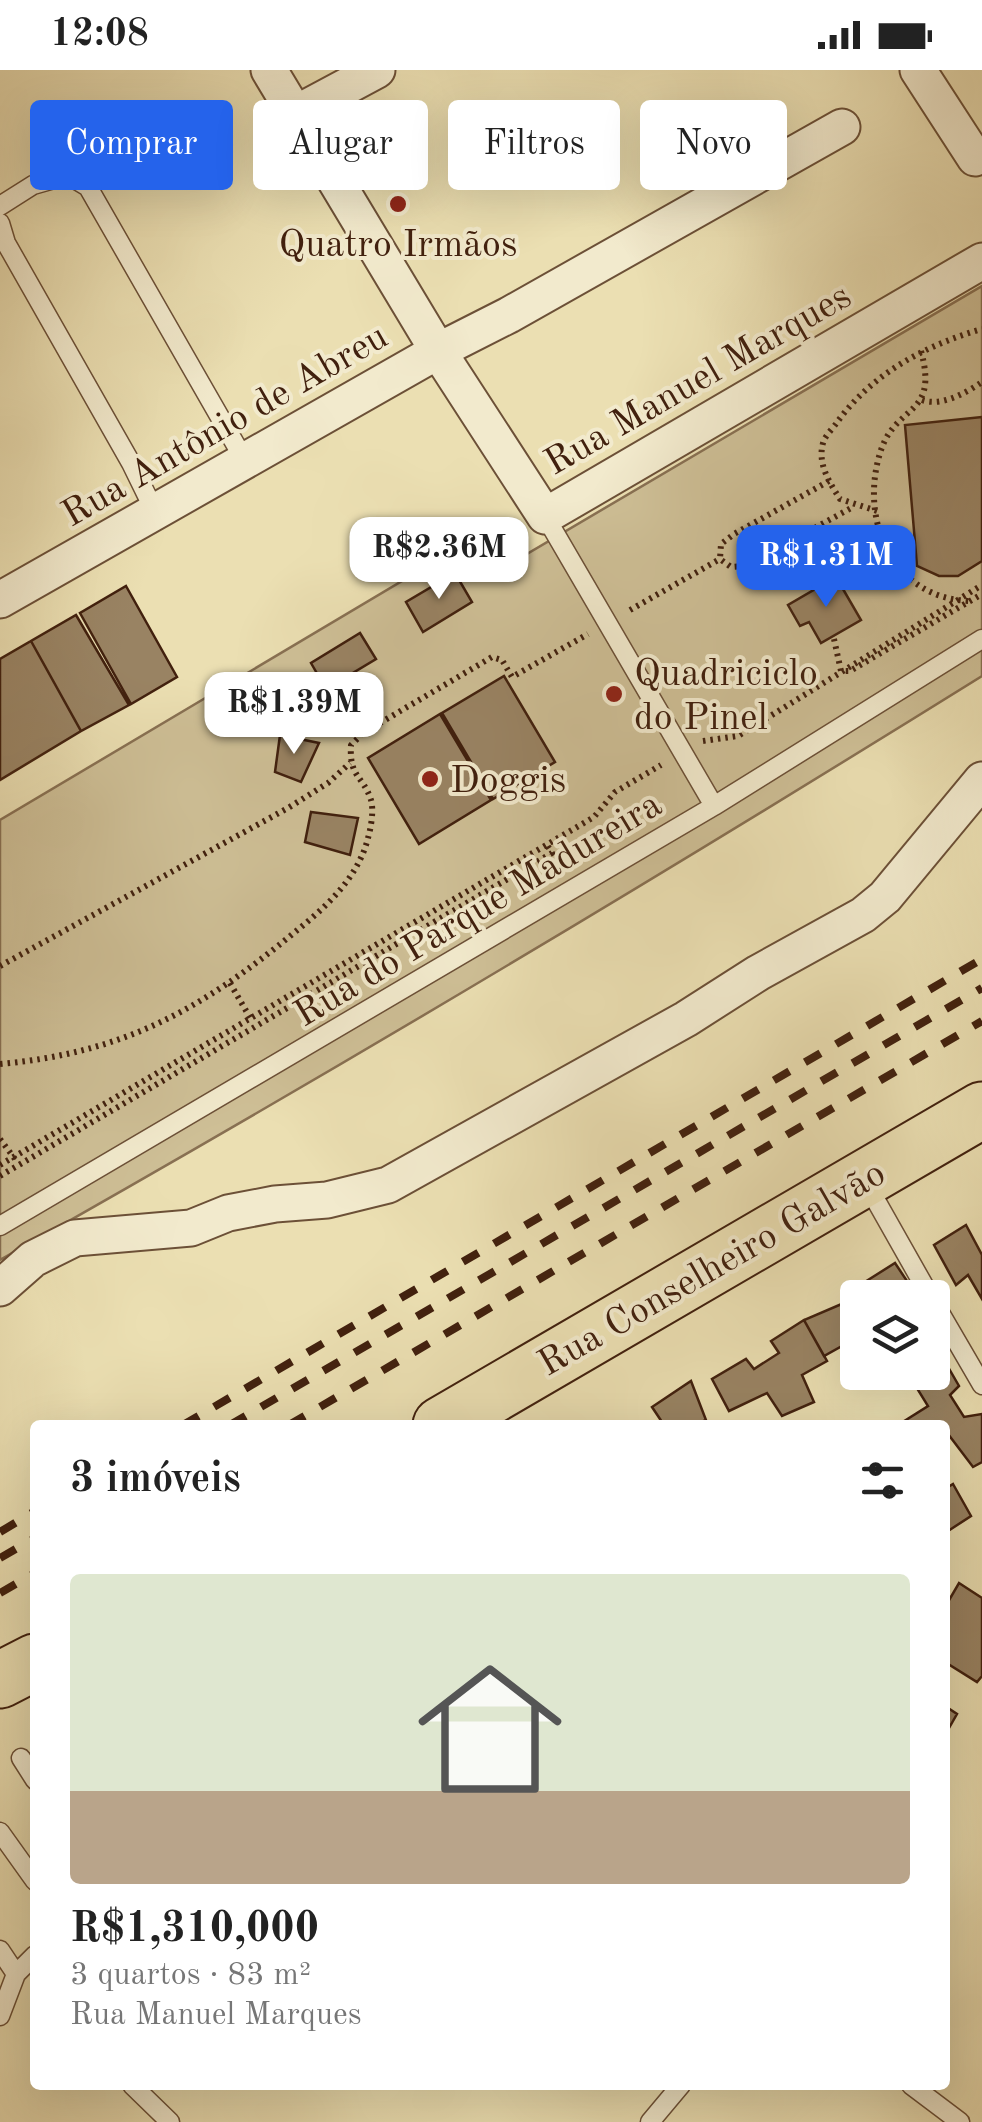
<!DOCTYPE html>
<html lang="pt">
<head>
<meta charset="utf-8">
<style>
	:root { --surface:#fff; --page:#f2f2f2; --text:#222; --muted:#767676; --accent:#2563eb }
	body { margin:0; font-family:"Old Standard TT",serif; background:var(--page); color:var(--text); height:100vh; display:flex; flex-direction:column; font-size:38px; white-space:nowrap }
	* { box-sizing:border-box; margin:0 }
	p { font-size:32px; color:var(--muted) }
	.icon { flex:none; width:55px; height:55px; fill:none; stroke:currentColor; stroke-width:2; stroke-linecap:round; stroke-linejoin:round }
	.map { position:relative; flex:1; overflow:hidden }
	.details { position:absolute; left:30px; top:1350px; width:920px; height:670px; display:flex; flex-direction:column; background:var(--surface); border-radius:10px; box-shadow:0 10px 40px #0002 }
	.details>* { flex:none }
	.hud { position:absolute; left:30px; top:30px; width:922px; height:90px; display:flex; gap:20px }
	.tools { position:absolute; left:840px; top:1210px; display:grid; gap:20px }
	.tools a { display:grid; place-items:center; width:110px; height:110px; border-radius:10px; background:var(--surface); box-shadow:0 10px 40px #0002; font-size:50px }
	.price { position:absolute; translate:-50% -85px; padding:0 22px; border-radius:20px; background:#fff; color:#222; font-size:32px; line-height:65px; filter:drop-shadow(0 2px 5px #0008) }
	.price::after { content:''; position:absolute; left:50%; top:60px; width:30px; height:22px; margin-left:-15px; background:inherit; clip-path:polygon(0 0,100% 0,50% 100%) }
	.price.on { background:var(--accent); color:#fff }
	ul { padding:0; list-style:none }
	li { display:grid; align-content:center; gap:20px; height:530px; padding:0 40px }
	li span { display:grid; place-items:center; height:310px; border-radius:10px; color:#555 }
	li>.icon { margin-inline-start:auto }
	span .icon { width:180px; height:180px; fill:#fffc; stroke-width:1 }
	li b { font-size:42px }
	h2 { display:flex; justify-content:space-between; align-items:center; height:120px; padding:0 40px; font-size:42px }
	.tag { padding:0 35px; border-radius:10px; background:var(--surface); box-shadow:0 10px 40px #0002; font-size:35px; line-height:90px }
	.tag.on { background:var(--accent); color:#fff }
	.status { display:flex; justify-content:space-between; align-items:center; height:70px; padding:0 50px; background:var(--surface); direction:ltr }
	.status svg { height:28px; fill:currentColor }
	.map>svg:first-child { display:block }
	.green { fill:#cebf96; stroke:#887052; stroke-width:2.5 }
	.building { fill:#998363; stroke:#41200e; stroke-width:2.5 }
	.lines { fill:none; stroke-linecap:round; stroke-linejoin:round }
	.service-casing { stroke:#6c5037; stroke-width:21 }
	.minor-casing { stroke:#6c5037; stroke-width:39 }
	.primary-casing { stroke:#41200e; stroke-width:59 }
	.path { stroke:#41200e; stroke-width:6; stroke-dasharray:2.5 5; stroke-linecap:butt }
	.service { stroke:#f2eacd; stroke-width:18 }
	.minor { stroke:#f2eacd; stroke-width:35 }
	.primary { stroke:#ebdfb2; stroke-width:55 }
	.rail { stroke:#41200e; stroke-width:8; stroke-dasharray:18 18; stroke-linecap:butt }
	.poi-dot { fill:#8f2418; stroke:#f2eacd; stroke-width:4 }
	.labels { text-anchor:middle; stroke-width:8; stroke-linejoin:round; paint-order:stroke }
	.poi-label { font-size:38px; fill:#41200e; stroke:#f2eacd; text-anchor:start }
	.street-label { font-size:38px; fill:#41200e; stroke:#f2eacd }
</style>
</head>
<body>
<div class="status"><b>12:08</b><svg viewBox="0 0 49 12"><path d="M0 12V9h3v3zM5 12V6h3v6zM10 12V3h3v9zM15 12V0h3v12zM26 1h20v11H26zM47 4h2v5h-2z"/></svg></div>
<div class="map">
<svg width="982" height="2052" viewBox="0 0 982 2052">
	<rect width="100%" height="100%" fill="#ebdfb2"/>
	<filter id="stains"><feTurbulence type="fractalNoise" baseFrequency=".002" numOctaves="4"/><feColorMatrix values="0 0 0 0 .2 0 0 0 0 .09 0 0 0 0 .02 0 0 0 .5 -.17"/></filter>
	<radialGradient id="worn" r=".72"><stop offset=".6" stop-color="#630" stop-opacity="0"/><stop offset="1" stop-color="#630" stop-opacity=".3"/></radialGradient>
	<path class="green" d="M982,216V606C659,807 332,1003 0,1190V750L498,454L520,488Z"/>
	<path class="building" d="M982,347V491L958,506H939L917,496L905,355Z
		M455,503L472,532L423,562L406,532Z
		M836,507L861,550L821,573L809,552L800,556L788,535Z
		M126,516L177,607L131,634L80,543Z
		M76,545L129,635L81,661L31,571Z
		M360,563L376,589L326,619L311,593Z
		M31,571L81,661L0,710V589Z
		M504,606L555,692L493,729L442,643Z
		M440,644L491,730L419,774L368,688Z
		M280,665L319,673L301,712L275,702Z
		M311,742L358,748L350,785L305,772Z
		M966,1155L982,1185V1229L968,1205L956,1215L934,1175Z
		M895,1193L917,1226L869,1228L860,1215Z
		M844,1233L849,1245L858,1240V1267L824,1286L804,1250Z
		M804,1250L827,1291L802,1305L814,1332L782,1346L767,1323L729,1341L712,1309L746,1289L754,1299L779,1283L771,1271Z
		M936,1276L959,1316L950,1325L964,1347L982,1344V1392L973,1397L948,1364L945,1366V1355H898L928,1336L907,1302H932V1277Z
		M691,1311L706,1350L695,1355H658L662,1352L652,1337Z
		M953,1414L971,1446L945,1463V1419Z
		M959,1513L982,1528V1606L977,1612L945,1592V1537Z
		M945,1636L957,1644L945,1665Z"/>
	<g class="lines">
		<defs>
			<path id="service" d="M0,136L33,115L68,105L88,117L245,391
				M0,153L6,173L131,393L155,442
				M545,446L714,736
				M866,1113L931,1228
				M0,1156L714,736L982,569
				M932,1229L982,1315
				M21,1688L35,1710
				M0,1762L35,1811
				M0,1880L16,1904L0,1946
				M16,1904L35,1885
				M132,2015L170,2052
				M911,2015L960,2052
				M650,2052L681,2015"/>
			<path id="minor" d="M269,0L438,281L545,446L982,191
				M918,0L975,88
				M295,44L377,0
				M0,530L438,281L509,245L842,57
				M0,1218L33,1189L75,1168L191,1158L228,1143L275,1134L327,1130L388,1115L686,949L758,903L863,845L885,827L982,710"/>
			<path id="primary" d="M441,1355L982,1040
				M0,1610L35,1592"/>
		</defs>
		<use href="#service" class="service-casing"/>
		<use href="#minor" class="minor-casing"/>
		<use href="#primary" class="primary-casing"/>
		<path class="path" d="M921,281C939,347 897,333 881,380C858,449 892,530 972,531
			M922,330C941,337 966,323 982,312
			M829,411L734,464L721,474L720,489L731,497L745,496L853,437
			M877,441L840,429C829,412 816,392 824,370C827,364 834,357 838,351C873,303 926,275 982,259
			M794,471L809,492L816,513
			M630,540L720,489
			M834,569L841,601H850L982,524
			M703,671L738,666L982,515
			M0,896L288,738L328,713L350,693
			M230,913L252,951
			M0,994C123,983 201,940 295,862C326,837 358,808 368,768C371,758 374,740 371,730C363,705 349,708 351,675L363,663L492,587L502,590L512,607L588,564
			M0,1069L15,1089
			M0,1095L594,747L615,722L661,695
			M0,1106L552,783L547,775"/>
		<use href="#service" class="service"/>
		<use href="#minor" class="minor"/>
		<use href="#primary" class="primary"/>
		<path class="rail" d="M183,1355L982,889
			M230,1355L982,918
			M289,1355L982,951
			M0,1462L35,1441
			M0,1488L35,1468
			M0,1523L35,1503"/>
	</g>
	<g class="poi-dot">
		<circle cx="398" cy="134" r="10"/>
		<circle cx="614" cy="624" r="10"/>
		<circle cx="430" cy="709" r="10"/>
	</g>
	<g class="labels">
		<g class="poi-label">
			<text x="398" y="186" text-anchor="middle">Quatro Irmãos</text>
			<text x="634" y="615">Quadriciclo<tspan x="634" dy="44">do Pinel</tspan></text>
			<text x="450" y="722">Doggis</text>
		</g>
		<g class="street-label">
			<text transform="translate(697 308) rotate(-30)" y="13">Rua Manuel Marques</text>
			<text transform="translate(224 354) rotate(-30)" y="13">Rua Antônio de Abreu</text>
			<text transform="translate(477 838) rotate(-31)" y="13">Rua do Parque Madureira</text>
			<text transform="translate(711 1197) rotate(-30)" y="13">Rua Conselheiro Galvão</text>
		</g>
	</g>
	<rect width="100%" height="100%" filter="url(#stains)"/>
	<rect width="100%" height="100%" fill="url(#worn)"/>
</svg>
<div class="tools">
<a><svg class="icon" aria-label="layers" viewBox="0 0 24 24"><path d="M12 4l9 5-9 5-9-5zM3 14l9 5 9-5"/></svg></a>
</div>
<b class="price" style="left:439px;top:532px">R$2.36M</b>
<b class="price on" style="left:826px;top:540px">R$1.31M</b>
<b class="price" style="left:294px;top:687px">R$1.39M</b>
<div class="hud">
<a class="tag on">Comprar</a>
<a class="tag">Alugar</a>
<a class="tag">Filtros</a>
<a class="tag">Novo</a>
</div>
<section class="details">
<h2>3 imóveis<svg class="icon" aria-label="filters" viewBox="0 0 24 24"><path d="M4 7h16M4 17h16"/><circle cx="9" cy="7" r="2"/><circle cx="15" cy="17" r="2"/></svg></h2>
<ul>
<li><span style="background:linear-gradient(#dfe7d0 70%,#b9a48a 0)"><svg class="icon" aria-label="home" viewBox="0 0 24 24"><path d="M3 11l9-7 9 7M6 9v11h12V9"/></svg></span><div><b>R$1,310,000</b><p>3 quartos · 83 m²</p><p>Rua Manuel Marques</p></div></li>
</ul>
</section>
</div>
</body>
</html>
